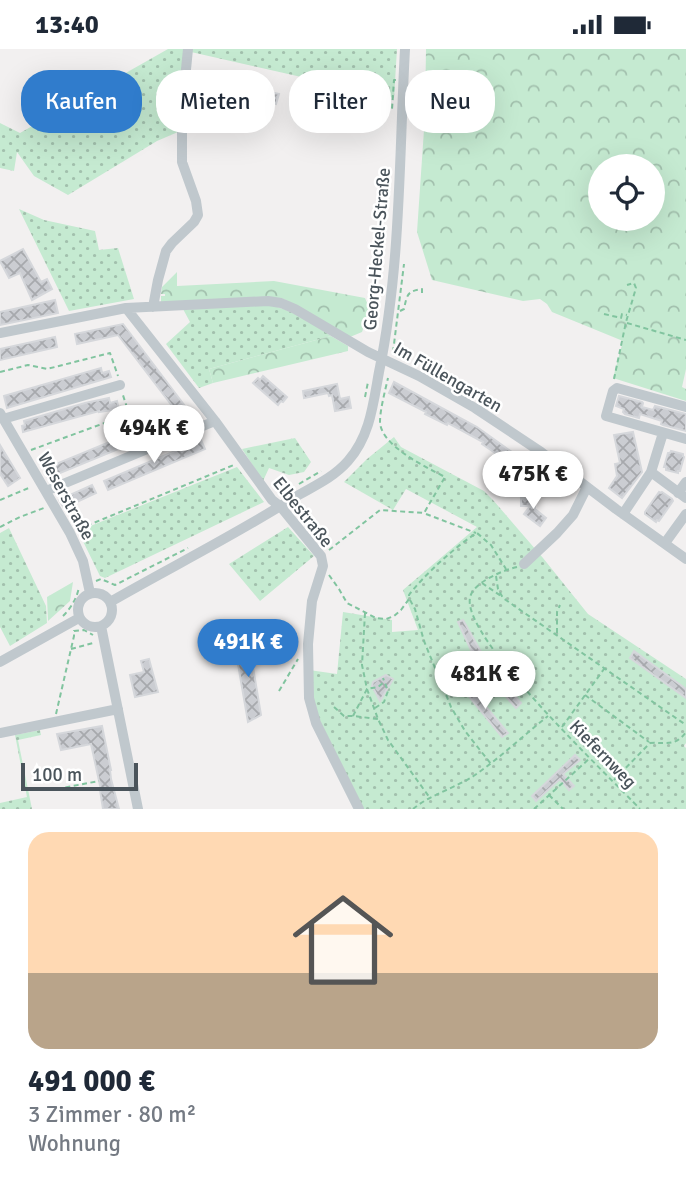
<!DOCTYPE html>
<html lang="de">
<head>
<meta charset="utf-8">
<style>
	:root { --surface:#fff; --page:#f2f2f3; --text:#1f2937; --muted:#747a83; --line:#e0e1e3; --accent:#307ccc }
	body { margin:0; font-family:Signika,sans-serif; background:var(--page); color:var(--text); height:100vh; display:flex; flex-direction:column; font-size:26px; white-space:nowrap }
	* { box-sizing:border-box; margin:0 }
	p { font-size:23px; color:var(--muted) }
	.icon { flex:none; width:38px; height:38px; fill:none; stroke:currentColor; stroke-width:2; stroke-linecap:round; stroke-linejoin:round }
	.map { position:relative; height:760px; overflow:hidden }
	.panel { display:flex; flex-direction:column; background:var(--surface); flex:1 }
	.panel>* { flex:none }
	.top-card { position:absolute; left:21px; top:21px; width:644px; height:63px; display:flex; gap:14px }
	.controls { position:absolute; left:588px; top:105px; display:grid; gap:14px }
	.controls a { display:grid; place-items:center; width:77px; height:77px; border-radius:50%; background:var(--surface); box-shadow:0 7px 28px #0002; font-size:35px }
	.scale { position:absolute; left:21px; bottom:18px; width:117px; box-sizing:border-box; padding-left:7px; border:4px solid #4a545b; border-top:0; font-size:19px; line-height:24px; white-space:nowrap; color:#4a545b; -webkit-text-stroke:5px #fff; paint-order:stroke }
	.price { position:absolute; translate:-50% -60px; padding:0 16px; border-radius:24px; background:#fff; color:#222; font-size:23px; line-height:46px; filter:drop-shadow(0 2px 4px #0008) }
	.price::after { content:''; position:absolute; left:50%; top:42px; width:21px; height:16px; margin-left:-10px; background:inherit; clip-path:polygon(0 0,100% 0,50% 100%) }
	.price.active { background:var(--accent); color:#fff }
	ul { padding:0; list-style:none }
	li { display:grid; align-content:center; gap:14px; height:371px; padding:0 28px }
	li+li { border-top:2px solid var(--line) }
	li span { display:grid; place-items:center; height:217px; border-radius:21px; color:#555 }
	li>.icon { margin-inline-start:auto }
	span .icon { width:126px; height:126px; fill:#fffc; stroke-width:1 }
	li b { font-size:30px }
	.pill { padding:0 24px; border-radius:28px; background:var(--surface); box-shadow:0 7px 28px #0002; font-size:24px; line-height:63px }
	.pill.active { background:var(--accent); color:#fff }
	.status { display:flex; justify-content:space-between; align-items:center; height:49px; padding:0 35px; background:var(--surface); direction:ltr }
	.status svg { height:19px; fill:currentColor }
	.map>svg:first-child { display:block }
	.grass { fill:url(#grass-dots) }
	.forest { fill:url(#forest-crowns); fill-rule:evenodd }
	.building { fill:url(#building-cross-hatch); stroke:#d5d7db; stroke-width:2 }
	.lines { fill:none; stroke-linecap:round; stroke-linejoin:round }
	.path { stroke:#81c49f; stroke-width:2; stroke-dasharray:5 3.5; stroke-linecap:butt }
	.minor { stroke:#c0c8cd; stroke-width:10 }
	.labels { text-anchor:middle; stroke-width:5; stroke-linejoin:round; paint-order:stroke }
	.street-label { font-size:18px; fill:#4a545b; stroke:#fff }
</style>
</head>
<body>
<div class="status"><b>13:40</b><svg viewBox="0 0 49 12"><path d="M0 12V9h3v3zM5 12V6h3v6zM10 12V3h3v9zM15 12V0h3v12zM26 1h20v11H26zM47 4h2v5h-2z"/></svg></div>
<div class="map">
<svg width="686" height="760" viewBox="0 0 686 760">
	<defs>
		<pattern id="grass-dots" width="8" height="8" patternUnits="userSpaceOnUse" patternTransform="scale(1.75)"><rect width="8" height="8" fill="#c5ead1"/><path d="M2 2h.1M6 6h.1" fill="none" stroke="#a2c0ad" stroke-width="1.8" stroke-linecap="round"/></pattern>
		<pattern id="forest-crowns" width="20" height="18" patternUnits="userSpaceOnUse" patternTransform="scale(1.75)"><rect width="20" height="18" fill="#c5ead1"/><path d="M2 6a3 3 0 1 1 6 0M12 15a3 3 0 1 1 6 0" fill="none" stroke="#a2c0ad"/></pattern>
		<pattern id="building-cross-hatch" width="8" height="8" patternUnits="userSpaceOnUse" patternTransform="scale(1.75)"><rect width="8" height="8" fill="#cbcdd2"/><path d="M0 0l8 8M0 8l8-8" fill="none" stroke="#a7a9ad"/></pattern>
	</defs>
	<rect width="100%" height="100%" fill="#f2f0f0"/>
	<path class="grass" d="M168,0H184L178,83L157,92L68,146L34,127L17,103L14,122L0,119V74L20,84Z
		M191,0H397L394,49L191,3Z
		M19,160L44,171L95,182L99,201L118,199L134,250L69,262Z
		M269,256C292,260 311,274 331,287L209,320L213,334L199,339L166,295L190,273L183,260Z
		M394,388L401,398L484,442L493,451L543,509L588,565L686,630V694L684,697L686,699V760H362L315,665L309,621L337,625L343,563L392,571V583L418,581L403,541L477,478L406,440L393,461L344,433L367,410Z
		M295,389L311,413L304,423L289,426L269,419L263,432L242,400Z
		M237,418L264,453L105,529L100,527L78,482Z
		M288,478L314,507L260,552L229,515Z
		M9,479L46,557L47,574L10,597L0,578V484Z
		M40,681L41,686L18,691L32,760H0V754L27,748L15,686Z"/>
	<path class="forest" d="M426,0H686V320L682,338L686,340V352L613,329L623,292L552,263L547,255L540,250L523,252L432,231L417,183L425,66ZM600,117H653V170H600Z
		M177,223V237L274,232L365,249L370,261L362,283L350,288L284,250L268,248L161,255V247H165V245H161L162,238Z
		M331,287L348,297V302L213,334L209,320Z
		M73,533L70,552L48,572L47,548Z"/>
	<path class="building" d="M219,32L279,45L276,55L216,41L214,36Z
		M319,33L333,35L330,54L346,59L341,80L318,76L319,71L314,70L321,42L317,41Z
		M23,200L41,233L47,230L52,240L32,251L20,224L9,229L0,212Z
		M55,251L58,264L0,276V263Z
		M123,275L191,365L183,371L118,286L77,295L75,285Z
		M55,288L57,298L0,311V300Z
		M101,319L102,324L109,322L111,328L7,359L4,347Z
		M263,327L287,348L283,353L281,352L278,356L253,334L258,329L260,331Z
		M394,333L477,378L527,414L521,422L482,395L483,393L448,374L447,376L425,365L426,363L389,344Z
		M337,335L340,350L349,348L351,359L335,362L332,346L329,347L328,344L304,349L303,342Z
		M619,347L642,353L643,354L642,358L653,361L655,357L686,365V382L663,376L661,375L662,372L640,365L639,369L625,365L623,363L624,360L616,357Z
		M109,349L110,354L117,352L120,365L114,366L112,361L99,363V362L23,383L22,377L25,376L24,372L85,354Z
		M168,369L172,378L147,388L144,379Z
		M633,383L642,423L622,449L609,439L617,427L615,415L620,414L614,386Z
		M124,387L128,396L48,429L44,420Z
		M201,391L205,400L108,441L104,432Z
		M0,396L20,429L8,437L0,425Z
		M671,402L683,405V407L684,408L680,422H678V424L666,421V418H664L668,404H670Z
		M92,436L96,444L64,459L59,451Z
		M659,443L661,444L662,443L672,450L673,452L659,472L657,471L656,473L645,465V463Z
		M521,449L535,450V460L546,469L540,477L524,465L530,457H521Z
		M463,571L485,610H483L521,654L516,659L481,619L471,601L458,573Z
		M252,587L256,590L249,611L250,619L253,618L261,666L248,673L235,598Z
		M634,602L686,640V649L630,609Z
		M149,610L158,643L135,648L130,626L144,623L141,612Z
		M386,626L393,630L380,652L372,637L373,633Z
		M467,635L508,684L502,688L462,639Z
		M102,677L111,721H110L111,730L119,760H103L100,741H101L91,695L61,701L57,685Z
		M575,706L580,711L563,725L574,737L569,741L560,730L536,752L532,747Z"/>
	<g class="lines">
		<path class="path" d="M385,64L392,60L394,31H396
			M400,262L404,260C407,246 407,242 422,240V244
			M604,265L621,269L622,265L627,266
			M627,274L686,291
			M393,303L404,215
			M0,323L28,316L47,320L110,304L118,327
			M614,330L626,273L636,239L634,234L627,236
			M365,348L368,333
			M129,365L142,394
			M31,401L129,365L122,343
			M299,435L321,422
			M0,451L31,438
			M426,465L476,484
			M0,478L20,468L44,459
			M79,480L236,415
			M329,501L380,461L424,464L445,428C426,418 381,397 380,373C380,361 385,342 388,329
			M517,518C503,521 472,534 470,549C462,589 609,727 640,760
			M329,526L339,540L347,554L376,569L386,570L394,567L401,561L409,550V546C422,528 458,495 477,484L491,496L506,520
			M496,527L498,540L503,549L686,676
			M96,532L101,530L115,536L188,499
			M482,534L501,547
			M410,551L415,560L424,592L451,658L465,682L491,715
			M365,564L362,616L367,640L378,670L388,691L430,749
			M63,567C71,559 77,549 79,538
			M557,584V563L560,556
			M71,600L93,594
			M279,642L298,610
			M585,646L649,693
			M334,658L344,667H353L378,670
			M375,659L384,653L388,642L383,629
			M56,665L74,587V582L84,581L93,586
			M353,667L367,640L378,638L385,632
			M562,678L604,620
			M614,731L650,694C667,693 675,698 686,683
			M57,740L99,732
			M549,746L563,760
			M413,760C431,745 456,739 475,726C501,708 524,686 548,667
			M534,760L590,709"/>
		<path class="minor" d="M153,258L158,231L166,202L172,194L194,173L198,166L196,152L182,113V61L188,0
			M126,259L215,372L272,451L281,458L321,507L323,517L312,552L308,595L309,649L316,674L359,760
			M0,284L126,259L268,252L281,254L295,260L368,303L419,327L475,359L541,403L616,460L686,510
			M686,358L617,339L613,342L606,367L686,390
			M0,364L70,484L83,512L90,544
			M3,370L120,336
			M651,423L686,449
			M46,442L215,372
			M678,444L686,433
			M623,465L651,423L663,384
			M665,494L686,465
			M524,515L557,484L573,466L587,438
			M78 561a17 17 0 1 1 34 0a17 17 0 1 1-34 0Z
			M110,553C171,518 235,486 295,448C314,437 333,429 348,412C370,387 373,356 379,323C401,217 399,108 405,0
			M101,577L138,760
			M0,613L79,569
			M0,684L118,660"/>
	</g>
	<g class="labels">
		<g class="street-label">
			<text transform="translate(377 200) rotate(-85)" y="6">Georg-Heckel-Straße</text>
			<text transform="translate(448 328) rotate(30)" y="6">Im Füllengarten</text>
			<text transform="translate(66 447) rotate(61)" y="6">Weserstraße</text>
			<text transform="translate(303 463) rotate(51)" y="6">Elbestraße</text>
			<text transform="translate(603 705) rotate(46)" y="6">Kiefernweg</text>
		</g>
	</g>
</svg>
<div class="controls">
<a><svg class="icon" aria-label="locate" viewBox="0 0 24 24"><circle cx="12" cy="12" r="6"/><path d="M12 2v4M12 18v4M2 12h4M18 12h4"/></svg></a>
</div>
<div class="scale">100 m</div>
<b class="price" style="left:154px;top:416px">494K €</b>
<b class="price" style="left:533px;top:462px">475K €</b>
<b class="price active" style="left:248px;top:630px">491K €</b>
<b class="price" style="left:485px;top:662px">481K €</b>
<div class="top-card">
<a class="pill active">Kaufen</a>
<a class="pill">Mieten</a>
<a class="pill">Filter</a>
<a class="pill">Neu</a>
</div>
</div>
<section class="panel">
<ul>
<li><span style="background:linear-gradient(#ffd9b3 65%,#b9a48a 0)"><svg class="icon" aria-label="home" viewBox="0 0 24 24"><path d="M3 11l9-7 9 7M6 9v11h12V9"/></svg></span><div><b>491 000 €</b><p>3 Zimmer · 80 m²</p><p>Wohnung</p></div></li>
</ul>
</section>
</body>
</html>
